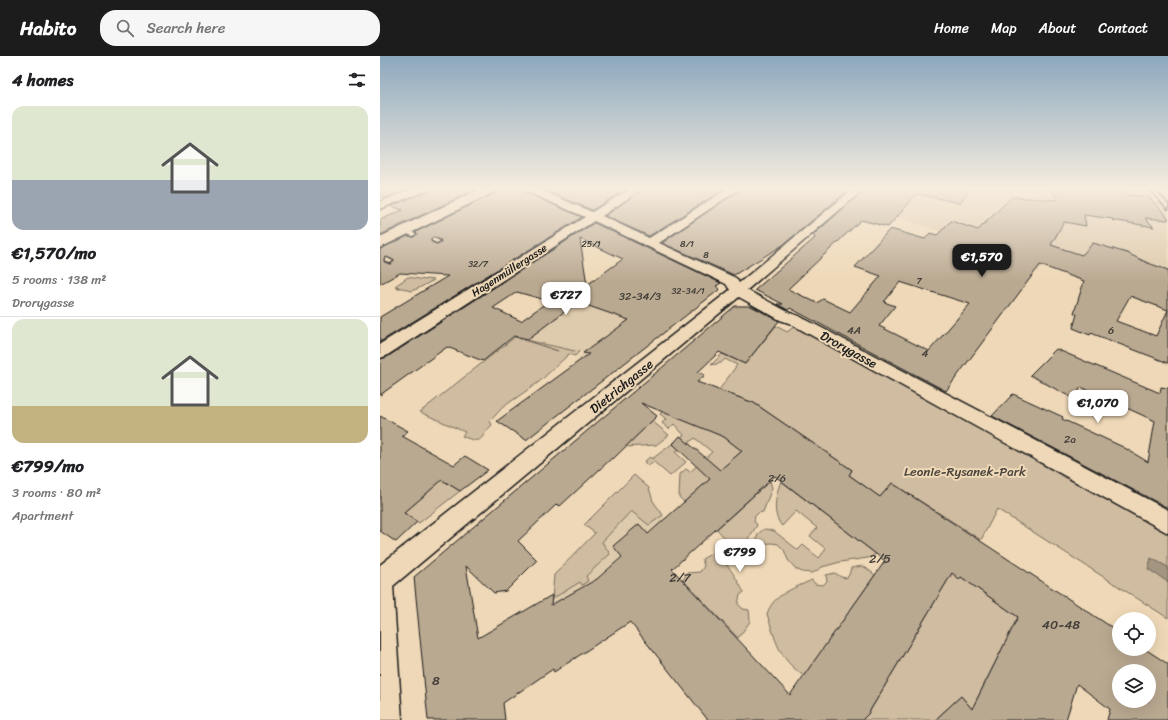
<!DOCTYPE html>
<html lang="en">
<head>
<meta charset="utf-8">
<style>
	:root { --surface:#fff; --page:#f6f6f6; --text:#202124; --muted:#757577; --line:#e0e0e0; --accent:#1c1c1c }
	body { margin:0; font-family:Sriracha,sans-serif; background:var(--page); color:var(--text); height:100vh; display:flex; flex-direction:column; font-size:15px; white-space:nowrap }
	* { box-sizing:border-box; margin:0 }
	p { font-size:13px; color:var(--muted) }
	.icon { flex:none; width:22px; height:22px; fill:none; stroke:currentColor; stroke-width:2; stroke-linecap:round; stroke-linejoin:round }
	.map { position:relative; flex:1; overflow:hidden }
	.drawer { display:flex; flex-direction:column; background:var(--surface); width:380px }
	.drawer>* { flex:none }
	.controls { position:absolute; left:732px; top:556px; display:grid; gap:8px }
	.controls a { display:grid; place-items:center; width:44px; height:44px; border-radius:50%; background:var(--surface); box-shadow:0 4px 16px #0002; font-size:20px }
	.price { position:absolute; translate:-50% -34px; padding:0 9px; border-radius:8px; background:#fff; color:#222; font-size:13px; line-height:26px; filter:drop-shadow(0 1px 2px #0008) }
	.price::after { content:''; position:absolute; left:50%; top:24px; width:12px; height:9px; margin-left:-6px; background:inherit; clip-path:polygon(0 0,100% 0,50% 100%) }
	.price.current { background:var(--accent); color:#fff }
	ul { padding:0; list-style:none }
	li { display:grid; align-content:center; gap:8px; height:212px; padding:0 12px }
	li+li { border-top:1px solid var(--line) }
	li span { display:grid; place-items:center; height:124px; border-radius:12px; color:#555 }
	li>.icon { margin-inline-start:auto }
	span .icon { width:72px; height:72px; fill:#fffc; stroke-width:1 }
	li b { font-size:17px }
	h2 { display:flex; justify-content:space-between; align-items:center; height:48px; padding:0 12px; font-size:17px }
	header { display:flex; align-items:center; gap:24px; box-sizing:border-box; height:56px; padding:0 20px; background:var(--accent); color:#fff }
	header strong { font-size:19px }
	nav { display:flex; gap:22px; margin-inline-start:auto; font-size:14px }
	.search { width:280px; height:36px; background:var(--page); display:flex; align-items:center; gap:10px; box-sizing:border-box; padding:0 14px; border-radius:16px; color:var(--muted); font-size:15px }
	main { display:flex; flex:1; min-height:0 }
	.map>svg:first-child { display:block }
	.built { fill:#decaac }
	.green { fill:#d0bca0; stroke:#766c5e }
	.water { fill:#a39580; stroke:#6d6558 }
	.building { fill:#baa991; stroke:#1c1c1c; fill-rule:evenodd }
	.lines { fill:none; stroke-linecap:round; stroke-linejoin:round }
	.lane-casing { stroke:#1c1c1c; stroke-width:3 }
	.street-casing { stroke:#1c1c1c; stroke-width:3 }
	.secondary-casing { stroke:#1c1c1c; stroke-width:3 }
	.lane { fill:#eed8b7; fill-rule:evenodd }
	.street { fill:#eed8b7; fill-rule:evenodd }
	.secondary { fill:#eed8b7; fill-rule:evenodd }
	.labels { text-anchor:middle; stroke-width:4; stroke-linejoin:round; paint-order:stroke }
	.far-number-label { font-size:9px; fill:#443f39 }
	.far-street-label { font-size:11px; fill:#1c1c1c; stroke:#eed8b7 }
	.number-label { font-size:11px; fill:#443f39 }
	.street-label { font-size:13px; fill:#1c1c1c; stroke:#eed8b7 }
	.park-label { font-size:13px; fill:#49443d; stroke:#eed8b7 }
	.near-number-label { font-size:13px; fill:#443f39 }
</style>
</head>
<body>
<header>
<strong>Habito</strong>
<div class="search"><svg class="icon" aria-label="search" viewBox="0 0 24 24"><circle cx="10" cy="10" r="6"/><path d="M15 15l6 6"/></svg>Search here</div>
<nav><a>Home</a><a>Map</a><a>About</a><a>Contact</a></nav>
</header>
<main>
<section class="drawer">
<h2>4 homes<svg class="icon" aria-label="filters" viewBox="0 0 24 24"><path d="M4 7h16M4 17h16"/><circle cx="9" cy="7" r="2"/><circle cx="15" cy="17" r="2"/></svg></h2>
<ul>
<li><span style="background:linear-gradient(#dfe7d0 60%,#9aa5b1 0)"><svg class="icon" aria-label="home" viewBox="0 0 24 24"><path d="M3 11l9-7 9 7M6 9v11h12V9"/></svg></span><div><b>€1,570/mo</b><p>5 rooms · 138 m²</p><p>Drorygasse</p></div></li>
<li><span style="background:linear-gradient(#dfe7d0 70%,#c2b280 0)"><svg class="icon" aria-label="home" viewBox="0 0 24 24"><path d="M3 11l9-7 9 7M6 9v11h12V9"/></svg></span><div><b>€799/mo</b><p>3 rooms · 80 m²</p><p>Apartment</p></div></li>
</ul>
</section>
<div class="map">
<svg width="788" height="664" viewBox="0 0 788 664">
	<rect width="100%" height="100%" fill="#eed8b7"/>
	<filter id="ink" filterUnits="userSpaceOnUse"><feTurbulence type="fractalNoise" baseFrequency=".025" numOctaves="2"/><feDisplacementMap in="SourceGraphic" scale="8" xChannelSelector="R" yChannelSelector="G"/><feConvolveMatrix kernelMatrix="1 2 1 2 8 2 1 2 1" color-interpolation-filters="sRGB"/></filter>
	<g filter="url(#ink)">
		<path class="built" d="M491,132H764L788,156V254L506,157Z
			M194,230L300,265L146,384L117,365L192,311L203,297L123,277L133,261L141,265L168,246L160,243L177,231Z
			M267,429L269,432L273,445L277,454L286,462L217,523L171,550L172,543Z"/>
		<path class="green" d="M28,221L45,224L46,223L54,224L37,233L30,235L23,232H17L19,231L15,230Z
			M418,268L788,472V562L617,453L601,484L512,427L500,441L469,419L472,414L374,347L339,334L357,309L345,303L341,307L331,309L342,298L365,308L396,270L407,276Z
			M135,281L178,295L147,284L199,296L195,300L189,298L159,326L123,351L110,365L112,369C99,381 105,390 82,380L85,376L40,356Z
			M286,352L344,381L362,395L304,446L299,441L300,418L306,413L310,416L332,396L315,382L295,396L306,406L290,420L274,406L268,410L264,406L270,401L272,403L304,379L294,368L289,373L282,367L286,363L280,358Z
			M272,365L289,379L276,389L245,391Z
			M254,419L269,432L273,445L283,459L269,469L251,455L222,486L230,498L206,520L208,525L202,529L200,526L172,543L174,519L215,477L204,469Z
			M62,424L80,435L39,467L24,457Z
			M390,425L392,432L383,456L378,457L375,460L374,465L377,469L376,471C359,497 358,498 337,473Z
			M401,425L496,498L488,502L460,506L442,511L433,517L422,516L416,513L408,504L404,494L398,488L392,487L378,488C375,481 378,476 385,473L394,475L418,494L423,489L439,502L446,493L430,480L437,472L416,455L402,470C391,458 396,438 401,425Z
			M331,498C346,500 357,525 364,536L360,539L358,548L363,553L369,554L370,564L369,567L358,582L303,524L307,517L320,516L324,510L322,503Z
			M482,510L486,512L495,519L424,620C398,602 396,585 387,558C393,538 415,532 432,524L435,528L443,529L447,525L446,519L455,517L461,521L466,522L469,519L471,512Z
			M572,517L579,523L581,521L638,561L592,653L581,640L557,662L558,664H482L488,658Z"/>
		<path class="water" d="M771,502L788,511V526L768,513Z"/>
		<path class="building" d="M0,132H30L5,142L0,141Z
			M49,132H98L0,179V164L23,154L11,150L48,135Z
			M119,132H141L142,135L202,161L0,286V261L68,220L20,217L0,228V193L28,180L34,181L37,178L36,176L117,136Z
			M160,132H248L212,154Z
			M264,132H346L269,180L225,160Z
			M362,132H393L401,134L403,132H471L403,189L354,219L282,187Z
			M486,132H574L588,135L580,147L537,138L508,171L481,164L408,233L437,247L443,243L470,256L501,220L475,211L510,173L545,183L550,177L557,179L571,165L598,174L632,141L678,144L670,132H739L744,139L768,140L788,161V164L765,162L774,171L732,164L733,163L704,159L706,170L684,166L671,189L702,199L713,187L747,197L768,207L788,214V307L711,277L710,279L693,272L697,258L694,257L704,225L660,209L566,335L410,252L408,254L397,248H403L375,234L435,182L433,179ZM520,226L590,248L549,295L499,270L515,250L504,246ZM750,240L788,254L776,280L736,265Z
			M214,167L341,227L336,230L340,233L146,384L117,365L209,298L203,297L249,264L197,246L148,283L134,280L103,305L67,291L0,339V303L7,301ZM200,183L243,203L207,229ZM137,236L169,245L141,265L113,252Z
			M355,250H371L399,265L365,308L339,296L318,316L325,319L317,326L374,347L472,414L469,419L500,441L512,427L739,576V593H765L788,608V664H727L730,653L697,628L686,664H555L581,640L592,653L638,561L581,521L579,523L572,517L488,658L482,664H328L250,566L174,616L173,613L123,647L125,664H48L34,521ZM261,347L344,381L362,395L340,414L300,380L293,388L330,423L268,478L259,468L233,490L242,501L217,523L171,549L172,539L98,582L86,510L114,537L126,535L157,504L138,485L177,448L180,450L232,402L233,403L277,360ZM395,420L505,505L410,639L292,513ZM739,615H769V645H739Z
			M676,293L780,337L781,331L788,332V452L612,360L633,338L683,361L682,363L743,391L768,406L775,365L701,331L694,343L650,319Z
			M0,360L28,375L22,380L74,409L85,400L108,414L80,435L62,424L24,457L37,466L16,486L0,475Z"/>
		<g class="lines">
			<defs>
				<path id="lane" d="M768,132H773L788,148V153Z
					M23,173L35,177L36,178L33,180L21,176V174Z
					M54,182L60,185L57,187L52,185V183Z
					M7,202L13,205L10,207L5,205V203Z"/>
				<path id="street" d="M34,132H48L47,134L0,153V146Z
					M142,132H156L212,156L251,132H263L222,160L269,182L349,132H361L279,187L356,222L359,227L474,132H485L367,234L410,257L419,260L788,454V477L409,267L400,264L359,241L13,530L22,664H0V509L350,234L346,228L214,165L6,300L0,302V288L205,161L143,134Z"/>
				<path id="secondary" d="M102,132H118L116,135L0,192V181Z"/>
			</defs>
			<use href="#lane" class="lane-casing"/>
			<use href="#street" class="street-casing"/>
			<use href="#secondary" class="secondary-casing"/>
			<use href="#lane" class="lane"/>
			<use href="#street" class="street"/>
			<use href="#secondary" class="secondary"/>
		</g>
	</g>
	<linearGradient id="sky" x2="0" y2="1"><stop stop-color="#8ca8be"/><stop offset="0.59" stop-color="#f7eddf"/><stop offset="1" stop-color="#f7eddf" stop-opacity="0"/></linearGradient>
	<rect width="788" height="225" fill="url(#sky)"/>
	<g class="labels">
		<g class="far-number-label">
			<text x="211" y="191">25/1</text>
			<text x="307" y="191">8/1</text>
			<text x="326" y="202">8</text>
			<text x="98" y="211">32/7</text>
			<text x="539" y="228">7</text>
			<text x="308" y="238">32-34/1</text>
		</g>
		<g class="far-street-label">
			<text transform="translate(129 214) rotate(-33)" y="4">Hagenmüllergasse</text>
		</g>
		<g class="number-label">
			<text x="260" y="244">32-34/3</text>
			<text x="474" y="278">4A</text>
			<text x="731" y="278">6</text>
			<text x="545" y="301">4</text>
			<text x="690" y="387">2a</text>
			<text x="397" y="426">2/6</text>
		</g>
		<g class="street-label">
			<text transform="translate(469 293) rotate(29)" y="5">Drorygasse</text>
			<text transform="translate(241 330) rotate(-39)" y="5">Dietrichgasse</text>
		</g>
		<g class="park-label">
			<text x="585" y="420">Leonie-Rysanek-Park</text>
		</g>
		<g class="near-number-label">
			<text x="500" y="507">2/5</text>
			<text x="300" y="526">2/7</text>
			<text x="681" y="573">40-48</text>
			<text x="56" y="629">8</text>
		</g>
	</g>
</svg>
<div class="controls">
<a><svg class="icon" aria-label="locate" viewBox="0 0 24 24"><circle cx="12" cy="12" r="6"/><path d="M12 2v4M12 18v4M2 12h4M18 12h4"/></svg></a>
<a><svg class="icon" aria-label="layers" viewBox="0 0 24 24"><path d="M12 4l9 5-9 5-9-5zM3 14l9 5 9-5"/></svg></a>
</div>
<b class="price current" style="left:602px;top:222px">€1,570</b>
<b class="price" style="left:186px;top:260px">€727</b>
<b class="price" style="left:718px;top:368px">€1,070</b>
<b class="price" style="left:360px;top:517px">€799</b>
</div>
</main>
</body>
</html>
